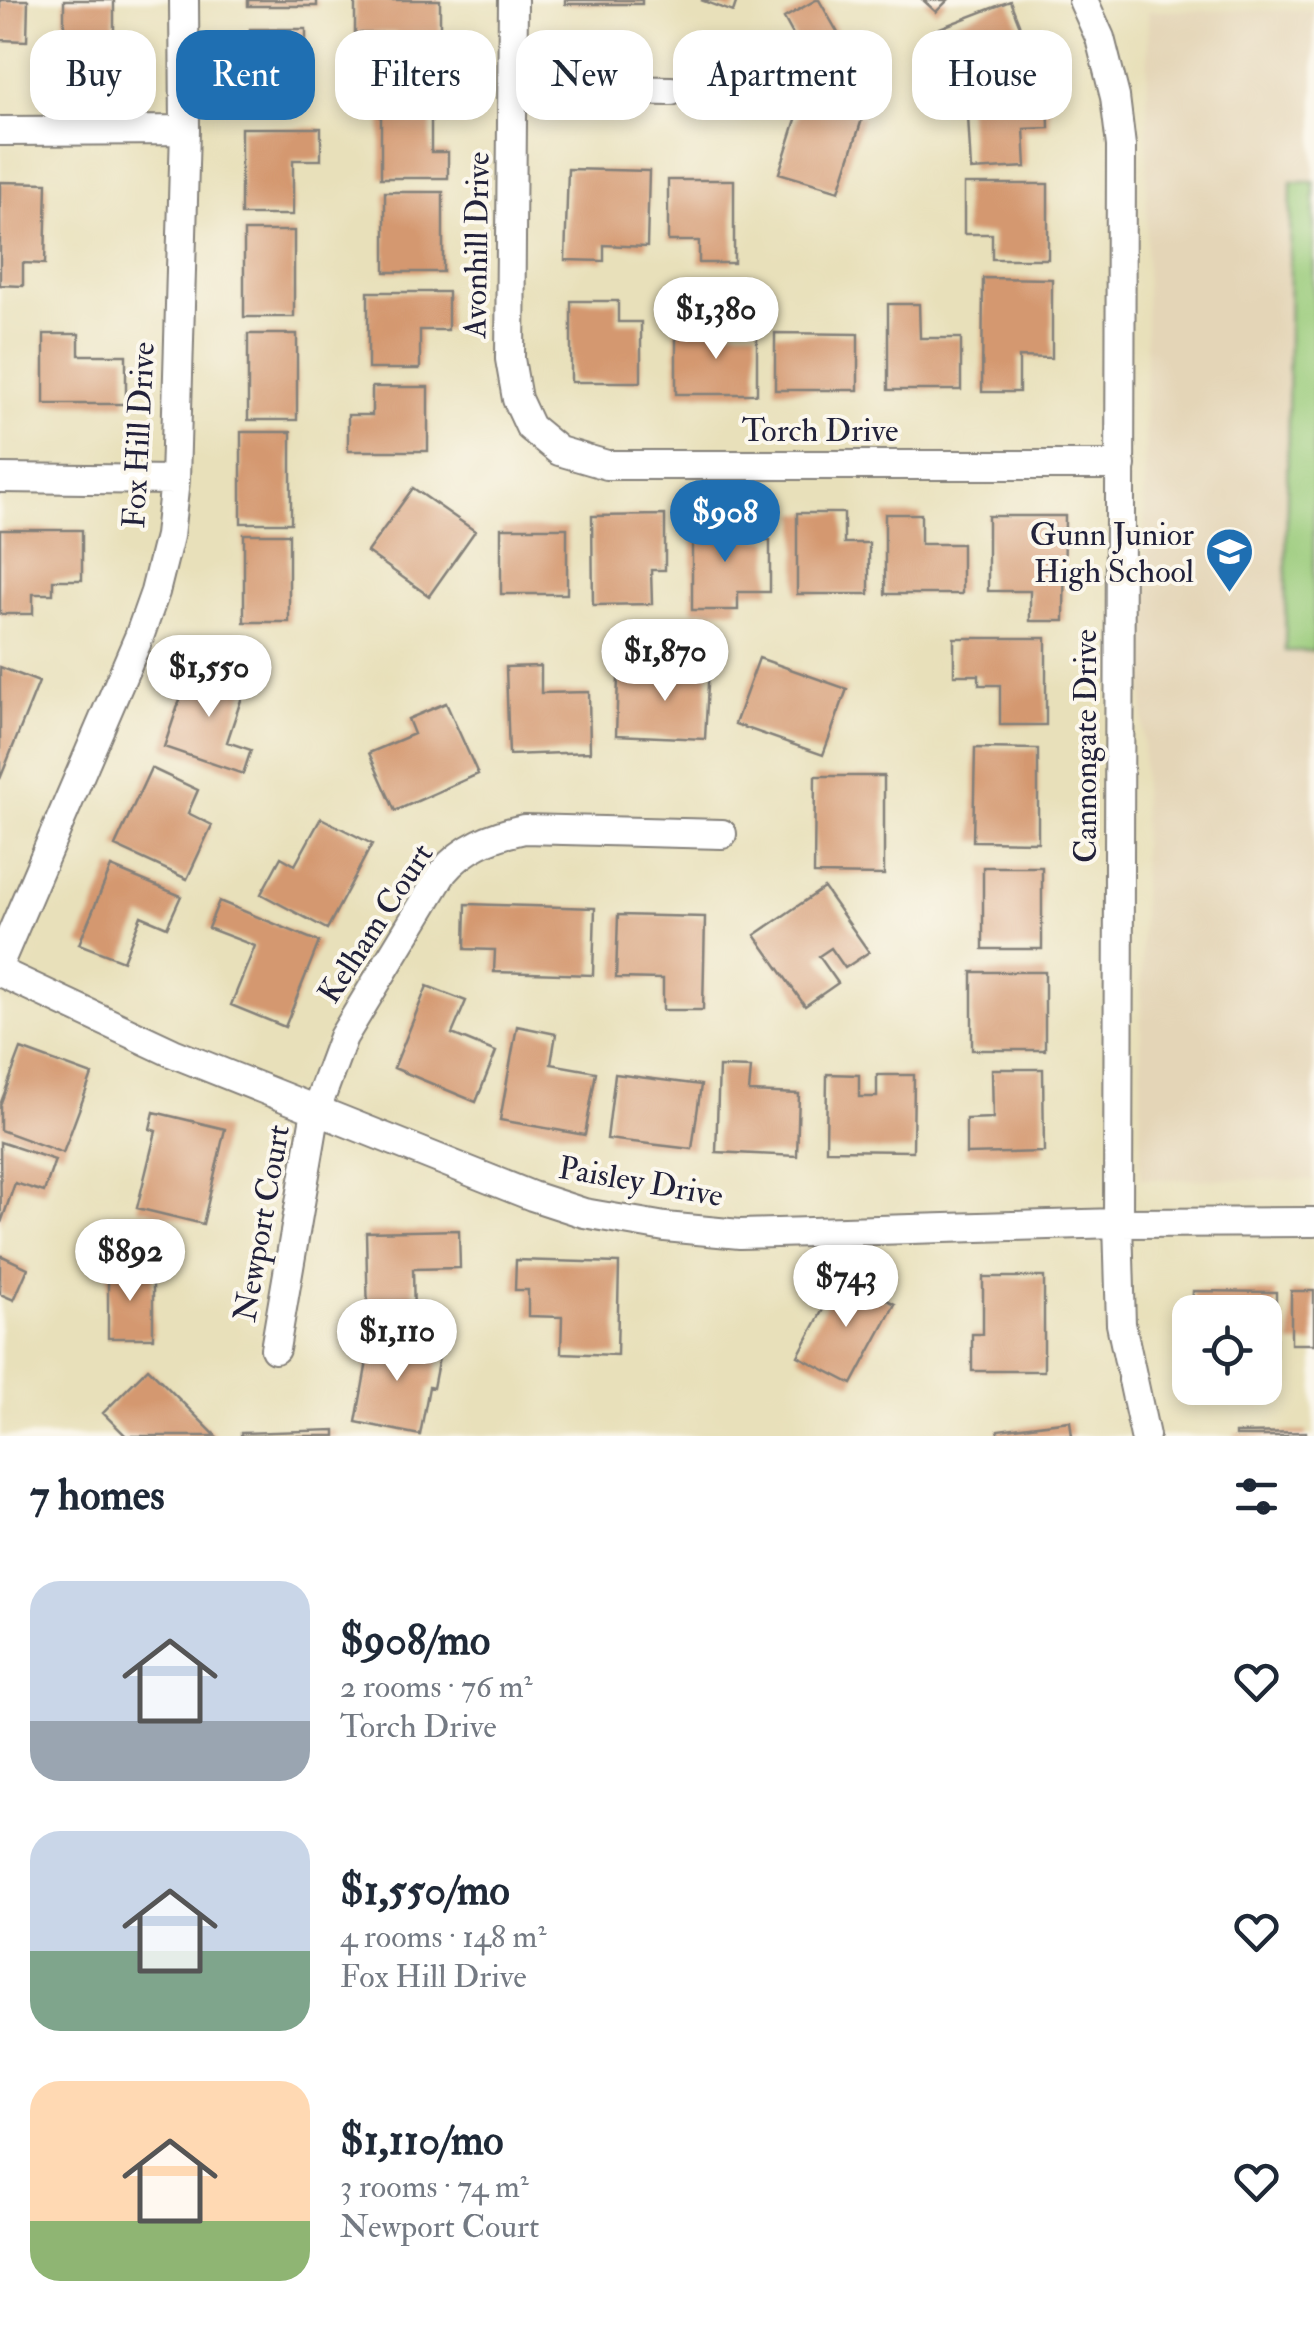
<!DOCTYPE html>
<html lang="en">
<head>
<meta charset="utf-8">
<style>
	:root { --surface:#fff; --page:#f6f6f7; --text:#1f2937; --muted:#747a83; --accent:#1f6fb2 }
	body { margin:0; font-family:"IM FELL Double Pica",serif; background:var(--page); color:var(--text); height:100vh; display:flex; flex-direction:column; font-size:38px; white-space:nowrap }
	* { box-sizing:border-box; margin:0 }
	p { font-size:32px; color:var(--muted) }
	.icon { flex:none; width:55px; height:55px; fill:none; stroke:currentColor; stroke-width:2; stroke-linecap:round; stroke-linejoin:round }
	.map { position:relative; height:1436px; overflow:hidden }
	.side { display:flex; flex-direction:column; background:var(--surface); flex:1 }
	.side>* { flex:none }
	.guide { position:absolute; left:30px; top:30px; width:1255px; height:90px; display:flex; gap:20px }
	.buttons { position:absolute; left:1172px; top:1295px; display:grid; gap:20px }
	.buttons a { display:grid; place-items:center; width:110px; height:110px; border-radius:20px; background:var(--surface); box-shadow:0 5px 15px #0003; font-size:50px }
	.price { position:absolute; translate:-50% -85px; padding:0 22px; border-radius:35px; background:#fff; color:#222; font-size:32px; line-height:65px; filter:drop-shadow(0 2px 5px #0008) }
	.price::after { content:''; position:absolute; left:50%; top:60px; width:30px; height:22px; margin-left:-15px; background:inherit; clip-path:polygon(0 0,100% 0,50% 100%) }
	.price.selected { background:var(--accent); color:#fff }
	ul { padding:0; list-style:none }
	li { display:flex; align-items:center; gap:30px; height:250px; padding:0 30px }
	li span { display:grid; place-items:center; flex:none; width:280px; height:200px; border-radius:30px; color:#555 }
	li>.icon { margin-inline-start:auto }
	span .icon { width:120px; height:120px; fill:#fffc; stroke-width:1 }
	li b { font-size:42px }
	h2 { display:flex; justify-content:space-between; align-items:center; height:120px; padding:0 30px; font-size:42px }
	.chip { padding:0 35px; border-radius:30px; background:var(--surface); box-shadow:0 5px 15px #0003; font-size:35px; line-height:90px }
	.chip.selected { background:var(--accent); color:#fff }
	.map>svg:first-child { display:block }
	.built { fill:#e4d5b7 }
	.green { fill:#9acb7a; stroke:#5e765a; stroke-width:2.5 }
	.building { fill:#d49870 }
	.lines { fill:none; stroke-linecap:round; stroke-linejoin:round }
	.street-casing { stroke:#85817a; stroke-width:32 }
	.street { stroke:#fff; stroke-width:28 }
	.labels { text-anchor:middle; stroke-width:8; stroke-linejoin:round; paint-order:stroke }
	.street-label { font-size:32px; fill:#22223b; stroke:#fbf7ec }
	.poi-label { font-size:32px; fill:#22223b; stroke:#fbf7ec; text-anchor:end }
</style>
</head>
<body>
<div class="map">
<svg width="1314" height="1436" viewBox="0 0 1314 1436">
	<rect width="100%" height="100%" fill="#fbf7ec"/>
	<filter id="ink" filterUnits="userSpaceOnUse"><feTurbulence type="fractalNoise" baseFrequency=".01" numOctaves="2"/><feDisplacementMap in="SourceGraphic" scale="20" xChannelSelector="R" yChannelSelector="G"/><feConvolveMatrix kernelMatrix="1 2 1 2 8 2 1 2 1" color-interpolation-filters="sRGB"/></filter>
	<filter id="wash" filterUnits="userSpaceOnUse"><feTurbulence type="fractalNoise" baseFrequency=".0048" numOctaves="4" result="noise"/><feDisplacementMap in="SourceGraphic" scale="40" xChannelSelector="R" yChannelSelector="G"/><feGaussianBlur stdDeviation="2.25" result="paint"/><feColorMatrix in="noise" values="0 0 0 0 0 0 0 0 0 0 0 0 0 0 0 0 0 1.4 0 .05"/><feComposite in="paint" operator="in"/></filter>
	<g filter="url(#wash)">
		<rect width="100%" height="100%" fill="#e8e0ba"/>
		<path class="built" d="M1314,10V1180L1140,1179L1148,11Z"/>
		<path class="green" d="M1291,182H1314V651H1285Z"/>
		<g id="blocks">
			<path class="building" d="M0,0H28L27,41L0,40Z
				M64,0H114V54H64Z
				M248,0H317V6H248Z
				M355,0H440V74H397V33H355Z
				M565,0H642V4H565Z
				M701,0H737L733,12Z
				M816,0H819L838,33L803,53L784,18Z
				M923,0H948L936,12Z
				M1010,1L1030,52L985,70L978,51L945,64L932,31Z
				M250,29H306V102H241V66H250Z
				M1048,94L1049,128L1024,129L1026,167L971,170L967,98Z
				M381,95H431V152H448V178H381Z
				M803,97L863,116L839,191L779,173Z
				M241,128H321V160H293V215H241Z
				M568,169L649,171L647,247L604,245V261L565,260Z
				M668,180H734V263H699V241H668Z
				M0,182L47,183L45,264L23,263V286L0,285Z
				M964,184H1048V259H992V234H964Z
				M385,192H443V272H385Z
				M244,231H294V317H244Z
				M983,278L1052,279V358L1019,357V392H982Z
				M368,292H448V330H420V369H368Z
				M571,301H618V322H641V382H571Z
				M888,304H919L920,338H961V390H888Z
				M676,330H757V394H676Z
				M775,333L858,334V390H775Z
				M44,334H79V355H126V404H44Z
				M248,334H297V420H248Z
				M372,387H428V451H348V415H372Z
				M241,432H291V523H241Z
				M413,488L475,531L429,596L367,552Z
				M797,513H844V543H869V594H797Z
				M692,514H726V539L770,540V592H738V610H692Z
				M885,514H921V544H962V594H885Z
				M665,515V570H651L652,604L593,605L592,516Z
				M988,516H1065L1064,621H1030V591H988Z
				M501,528H567V594H501Z
				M0,530H82V580H53V594H33V614H0Z
				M244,534H289V622H244Z
				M954,638H1046V725H1000V685H979V675H954Z
				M759,658L847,689L823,755L735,724Z
				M192,664L247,682L227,742L251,750L243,774L164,747Z
				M667,664L709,666L705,739L616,735L618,678L666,680Z
				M541,666V693L589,692L590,752L509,755L506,667Z
				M0,667L39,682L0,779Z
				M446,703L478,774L395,811L369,753L414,734L408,719Z
				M975,748L1038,749V842L973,841Z
				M151,768L198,790L188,813L212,825L187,879L115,846Z
				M815,776H884V875L814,874Z
				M321,818L372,844L327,929L261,894L281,857L295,865Z
				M111,867L181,896L167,927L141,916L123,961L79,944Z
				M983,867H1042V949H983Z
				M824,888L869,952L845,968L831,948L819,956L838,983L805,1006L755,935Z
				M219,901L319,942L285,1027L231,1005L255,946L208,928Z
				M466,904L595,908L593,975L494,972L495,950L465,949Z
				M618,915L705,917L703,1010H663V979L616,978Z
				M972,972H1045V1050H972Z
				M427,986L466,1001L452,1034L496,1052L476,1102L394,1068Z
				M517,1026L556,1034L551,1064L596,1072L585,1135L500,1120Z
				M21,1049L92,1075L63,1153L0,1130V1105Z
				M719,1067L751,1068L749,1092L799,1094L797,1156L716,1152Z
				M992,1069H1043L1044,1152L966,1154V1119L993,1118Z
				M615,1074L701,1085L692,1149L607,1139Z
				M827,1074L859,1075V1097H877V1075H914L913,1151L826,1150Z
				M154,1112L225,1129L203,1224L137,1208L156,1131L150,1129Z
				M0,1142L55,1160L44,1192L15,1183L1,1223Z
				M459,1230L460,1268L413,1269L414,1319L368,1320L366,1232Z
				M0,1255L28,1268L14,1300L0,1294Z
				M516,1260L619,1263L617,1355L561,1353L562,1317L528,1316V1290H515Z
				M108,1269H153V1338H108Z
				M841,1276L895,1304L852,1384L798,1356Z
				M983,1277H1044V1371H972V1334H983Z
				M1193,1291L1276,1292V1356H1265V1312H1192Z
				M1291,1291H1314V1344H1291Z
				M372,1334L441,1347L433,1388L429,1387L420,1435L356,1422Z
				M148,1368L216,1436H126L103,1413Z
				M1070,1421L1072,1436H998V1430Z
				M335,1430V1436H241V1433Z
				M1306,1432V1436H1235V1433Z"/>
		</g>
	</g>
	<g filter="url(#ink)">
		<use href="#blocks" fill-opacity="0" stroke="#85817a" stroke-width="2.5"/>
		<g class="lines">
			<defs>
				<path id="street" d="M513,0L510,359L517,399L530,427L559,451L607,465H1121
					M1083,0L1100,38L1115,97L1121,146L1118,1223L1121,1324L1145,1436
					M513,88L671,91
					M0,131L185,130
					M0,478L175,480
					M0,961L139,637L155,592L169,536L175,480L185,130L184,0
					M0,972L173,1053L532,1196L584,1213L665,1227L740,1234L1118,1223L1314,1222
					M275,1349L316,1110L343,1037L443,872C464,847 492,836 524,829L722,834"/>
			</defs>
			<use href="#street" class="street-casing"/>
			<use href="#street" class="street"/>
		</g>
	</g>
	<defs>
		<symbol id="school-pin" viewBox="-11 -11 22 30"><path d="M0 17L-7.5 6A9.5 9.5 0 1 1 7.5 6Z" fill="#1f6fb2" stroke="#fbf7ec"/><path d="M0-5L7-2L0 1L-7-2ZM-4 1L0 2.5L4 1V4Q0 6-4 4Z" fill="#fff"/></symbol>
	</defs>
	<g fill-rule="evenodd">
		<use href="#school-pin" x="1202" y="524" width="55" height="75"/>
	</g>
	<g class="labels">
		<g class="street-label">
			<text transform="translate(476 245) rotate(-89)" y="11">Avonhill Drive</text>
			<text x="820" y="441">Torch Drive</text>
			<text transform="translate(138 435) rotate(-87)" y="11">Fox Hill Drive</text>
			<text transform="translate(1085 746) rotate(-90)" y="11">Cannongate Drive</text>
			<text transform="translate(375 923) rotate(-57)" y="11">Kelham Court</text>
			<text transform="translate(641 1181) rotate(10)" y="11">Paisley Drive</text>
			<text transform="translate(261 1223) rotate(-80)" y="11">Newport Court</text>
		</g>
		<g class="poi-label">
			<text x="1194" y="545">Gunn Junior<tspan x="1194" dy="37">High School</tspan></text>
		</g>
	</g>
</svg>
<div class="buttons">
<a><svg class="icon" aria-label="locate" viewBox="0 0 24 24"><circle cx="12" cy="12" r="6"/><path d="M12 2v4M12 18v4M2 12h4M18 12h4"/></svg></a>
</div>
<b class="price" style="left:716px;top:362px">$1,380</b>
<b class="price selected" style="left:725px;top:565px">$908</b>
<b class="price" style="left:665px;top:704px">$1,870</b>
<b class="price" style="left:209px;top:720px">$1,550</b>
<b class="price" style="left:130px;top:1304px">$892</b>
<b class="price" style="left:846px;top:1330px">$743</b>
<b class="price" style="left:397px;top:1384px">$1,110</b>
<div class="guide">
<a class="chip">Buy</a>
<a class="chip selected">Rent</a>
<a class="chip">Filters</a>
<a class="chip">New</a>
<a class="chip">Apartment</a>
<a class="chip">House</a>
</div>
</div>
<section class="side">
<h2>7 homes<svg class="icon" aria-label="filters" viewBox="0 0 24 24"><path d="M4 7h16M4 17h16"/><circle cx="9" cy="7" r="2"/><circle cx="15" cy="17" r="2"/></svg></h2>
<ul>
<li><span style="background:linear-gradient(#c9d6e8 70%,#9aa5b1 0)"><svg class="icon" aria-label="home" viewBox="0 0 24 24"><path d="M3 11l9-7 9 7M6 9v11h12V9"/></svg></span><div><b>$908/mo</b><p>2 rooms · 76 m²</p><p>Torch Drive</p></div><svg class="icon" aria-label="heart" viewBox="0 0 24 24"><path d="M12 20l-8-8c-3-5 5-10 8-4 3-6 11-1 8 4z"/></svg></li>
<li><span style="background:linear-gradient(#c9d6e8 60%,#7fa58c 0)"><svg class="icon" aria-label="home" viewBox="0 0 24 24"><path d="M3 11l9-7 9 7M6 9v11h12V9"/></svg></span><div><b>$1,550/mo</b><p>4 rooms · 148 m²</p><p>Fox Hill Drive</p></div><svg class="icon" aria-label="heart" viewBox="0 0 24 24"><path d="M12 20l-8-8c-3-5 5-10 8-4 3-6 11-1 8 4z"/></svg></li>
<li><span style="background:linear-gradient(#ffd9b3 70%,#8fb573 0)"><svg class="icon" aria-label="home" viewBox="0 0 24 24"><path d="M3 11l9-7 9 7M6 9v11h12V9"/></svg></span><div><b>$1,110/mo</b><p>3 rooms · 74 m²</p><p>Newport Court</p></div><svg class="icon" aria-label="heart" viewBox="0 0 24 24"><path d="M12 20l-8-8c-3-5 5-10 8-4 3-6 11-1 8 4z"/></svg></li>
</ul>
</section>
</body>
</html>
